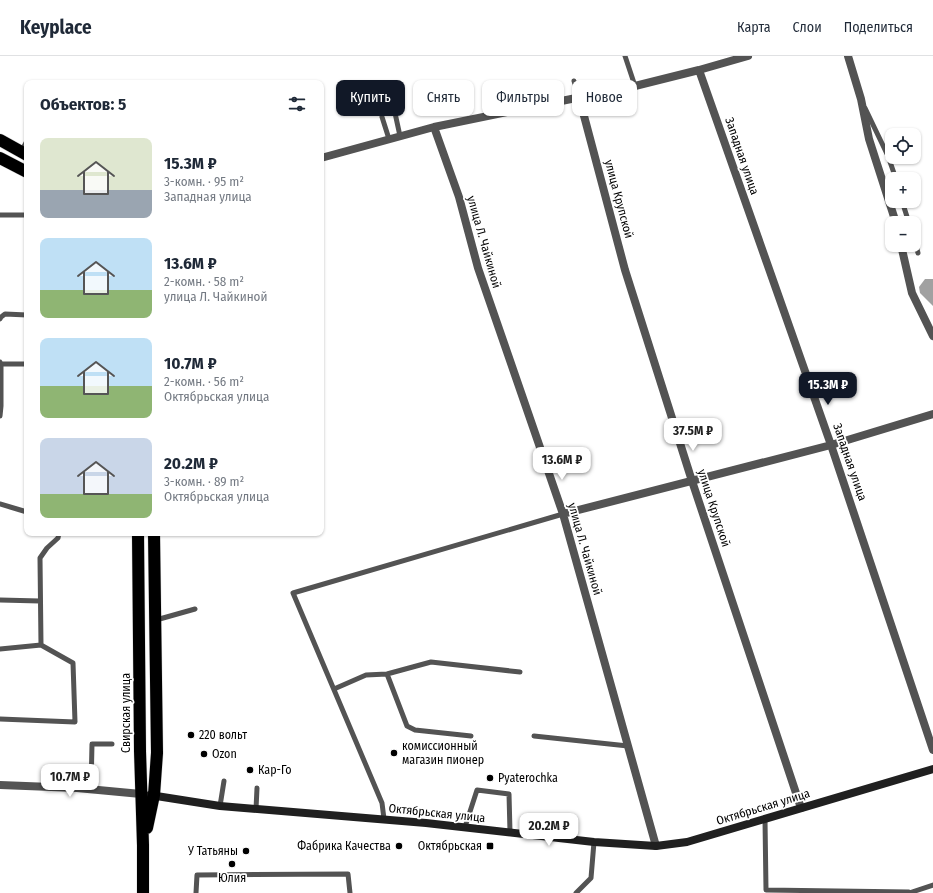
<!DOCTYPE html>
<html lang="ru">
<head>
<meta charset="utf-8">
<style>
	:root { --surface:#fff; --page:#f6f6f7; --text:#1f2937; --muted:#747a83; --line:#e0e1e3; --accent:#111827 }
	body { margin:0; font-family:"Fira Sans Condensed",sans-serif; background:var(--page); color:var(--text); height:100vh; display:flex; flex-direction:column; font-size:15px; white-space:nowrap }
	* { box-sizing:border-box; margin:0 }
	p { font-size:13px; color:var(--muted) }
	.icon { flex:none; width:22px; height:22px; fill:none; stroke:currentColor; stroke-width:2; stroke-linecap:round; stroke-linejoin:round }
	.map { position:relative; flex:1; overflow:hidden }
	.drawer { position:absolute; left:24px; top:24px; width:300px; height:456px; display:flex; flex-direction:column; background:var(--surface); border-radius:8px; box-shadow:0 1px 3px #0004 }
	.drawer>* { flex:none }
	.top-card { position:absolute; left:336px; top:24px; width:380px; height:36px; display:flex; gap:8px }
	.buttons { position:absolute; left:885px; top:72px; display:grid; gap:8px }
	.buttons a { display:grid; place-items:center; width:36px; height:36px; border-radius:8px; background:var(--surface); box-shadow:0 1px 3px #0004; font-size:20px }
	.price { position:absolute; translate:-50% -34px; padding:0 9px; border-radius:8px; background:#fff; color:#222; font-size:13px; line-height:26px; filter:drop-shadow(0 1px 2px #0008) }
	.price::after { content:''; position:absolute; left:50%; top:24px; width:12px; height:9px; margin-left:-6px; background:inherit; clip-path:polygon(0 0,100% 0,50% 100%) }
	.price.selected { background:var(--accent); color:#fff }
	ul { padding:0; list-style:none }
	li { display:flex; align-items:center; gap:12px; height:100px; padding:0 16px }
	li span { display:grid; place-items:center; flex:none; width:112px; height:80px; border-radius:8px; color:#555 }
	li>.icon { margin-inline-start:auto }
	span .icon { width:48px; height:48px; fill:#fffc; stroke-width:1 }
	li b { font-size:17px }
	h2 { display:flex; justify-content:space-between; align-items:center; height:48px; padding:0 16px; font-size:17px }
	.pill { padding:0 14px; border-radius:8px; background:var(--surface); box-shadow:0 1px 3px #0004; font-size:14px; line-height:36px }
	.pill.selected { background:var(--accent); color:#fff }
	header { display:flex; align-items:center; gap:24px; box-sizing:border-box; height:56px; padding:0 20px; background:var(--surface); border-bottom:1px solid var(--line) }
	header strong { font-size:19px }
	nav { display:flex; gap:22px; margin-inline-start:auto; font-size:14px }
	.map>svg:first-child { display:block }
	.water { fill:#a1a1a1 }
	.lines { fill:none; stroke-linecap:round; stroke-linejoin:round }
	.highway-casing { stroke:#dbdbdb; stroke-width:13 }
	.lane { stroke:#535353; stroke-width:5 }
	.street { stroke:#535353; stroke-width:8 }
	.secondary { stroke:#202020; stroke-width:8 }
	.highway { stroke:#000; stroke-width:12 }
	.poi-dot { fill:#000; stroke:#fff; stroke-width:1.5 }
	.labels { text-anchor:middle; stroke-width:3.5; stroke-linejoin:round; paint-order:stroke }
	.street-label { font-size:12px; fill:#000; stroke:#fff }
	.poi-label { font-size:12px; fill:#000; stroke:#fff; text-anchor:start }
</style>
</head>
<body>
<header>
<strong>Keyplace</strong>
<nav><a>Карта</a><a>Слои</a><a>Поделиться</a></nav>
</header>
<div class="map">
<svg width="933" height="837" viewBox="0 0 933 837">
	<rect width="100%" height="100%" fill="#fff"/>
	<path class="water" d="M925,223H933V250L920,237L919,231Z"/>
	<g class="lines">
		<defs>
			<path id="highway" d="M0,84L27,99
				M0,102L27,116
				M138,477L140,695L143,789V837
				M147,772L154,739L157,697L154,477"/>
		</defs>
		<use href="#highway" class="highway-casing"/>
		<path class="lane" d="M625,0L635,30
			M574,25L579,41
			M865,52L888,100L896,123
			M395,57L400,80
			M382,61L389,83
			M21,96L27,85
			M902,145L909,167
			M0,159H27
			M914,183L918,197
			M0,263L1,261L5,258L27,259
			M0,306L1,308H27
			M0,360L1,350V308
			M0,448L27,456
			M0,544L40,545
			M156,564L195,553
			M0,593L41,589L40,502L47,492L58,482L59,477
			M387,618L407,670L415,674L471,680
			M334,633L366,619L387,618L431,606L520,616
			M0,663L75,666L73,607L41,589
			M534,680L628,690
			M91,733L92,688H112
			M220,750L224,725
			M256,753L257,732
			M384,763L382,747L293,537L563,458
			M765,764L766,834L909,836
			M465,771L477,734L509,738L510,776
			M196,837L197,819L348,818L350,837
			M576,837L591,822L594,786
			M909,837L933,829"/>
		<path class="street" d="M848,0L861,43L869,83L896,167
			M699,14L831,389L933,694
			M579,41L625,214L692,425L801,752
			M434,71L459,141L478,212L563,458L656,790
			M321,102L434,71L635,30L699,14L748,0
			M901,189L912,237L933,280
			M563,458L831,389L933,358
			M0,729L77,732L141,738"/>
		<path class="secondary" d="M150,739L220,750L426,767L594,786L656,790L687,786L933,713"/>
		<use href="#highway" class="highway"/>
	</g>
	<g class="poi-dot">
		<circle cx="191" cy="679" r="4"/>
		<circle cx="394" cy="697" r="4"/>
		<circle cx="204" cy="698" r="4"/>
		<circle cx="250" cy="714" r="4"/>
		<circle cx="490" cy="722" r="4"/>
		<circle cx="399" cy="790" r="4"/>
		<rect x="486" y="786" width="8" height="8" rx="2"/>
		<circle cx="246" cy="795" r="4"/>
		<circle cx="232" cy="808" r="4"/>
	</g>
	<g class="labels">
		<g class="street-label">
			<text transform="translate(742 100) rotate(71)" y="4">Западная улица</text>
			<text transform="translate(619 143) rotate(75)" y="4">улица Крупской</text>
			<text transform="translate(484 186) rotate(74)" y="4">улица Л. Чайкиной</text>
			<text transform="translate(850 406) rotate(71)" y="4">Западная улица</text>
			<text transform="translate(714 452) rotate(72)" y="4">улица Крупской</text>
			<text transform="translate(585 493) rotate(74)" y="4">улица Л. Чайкиной</text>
			<text transform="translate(126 657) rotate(-90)" y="4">Свирская улица</text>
			<text transform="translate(763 751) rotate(-17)" y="4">Октябрьская улица</text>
			<text transform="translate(437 757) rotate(6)" y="4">Октябрьская улица</text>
		</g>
		<g class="poi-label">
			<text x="199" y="683">220 вольт</text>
			<text x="402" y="694">комиссионный<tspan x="402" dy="14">магазин пионер</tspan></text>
			<text x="212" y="702">Ozon</text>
			<text x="258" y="718">Кар-Го</text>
			<text x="498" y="726">Pyaterochka</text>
			<text x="391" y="794" text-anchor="end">Фабрика Качества</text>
			<text x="482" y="794" text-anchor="end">Октябрьская</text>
			<text x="238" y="799" text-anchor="end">У Татьяны</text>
			<text x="232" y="826" text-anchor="middle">Юлия</text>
		</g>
	</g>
</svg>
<div class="buttons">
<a><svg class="icon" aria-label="locate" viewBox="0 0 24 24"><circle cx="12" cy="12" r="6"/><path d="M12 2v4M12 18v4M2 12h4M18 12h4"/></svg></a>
<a>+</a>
<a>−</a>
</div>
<b class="price selected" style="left:828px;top:350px">15.3M ₽</b>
<b class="price" style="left:693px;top:396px">37.5M ₽</b>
<b class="price" style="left:562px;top:425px">13.6M ₽</b>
<b class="price" style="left:70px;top:742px">10.7M ₽</b>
<b class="price" style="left:549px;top:791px">20.2M ₽</b>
<div class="top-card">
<a class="pill selected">Купить</a>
<a class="pill">Снять</a>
<a class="pill">Фильтры</a>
<a class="pill">Новое</a>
</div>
<section class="drawer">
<h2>Объектов: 5<svg class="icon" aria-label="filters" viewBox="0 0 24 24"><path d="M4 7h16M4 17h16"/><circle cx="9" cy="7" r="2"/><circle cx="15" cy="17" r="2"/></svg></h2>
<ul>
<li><span style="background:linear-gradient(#dfe7d0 65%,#9aa5b1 0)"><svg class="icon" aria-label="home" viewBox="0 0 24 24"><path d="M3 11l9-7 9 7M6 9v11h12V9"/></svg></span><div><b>15.3M ₽</b><p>3-комн. · 95 m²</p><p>Западная улица</p></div></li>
<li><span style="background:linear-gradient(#bfe0f5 65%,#8fb573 0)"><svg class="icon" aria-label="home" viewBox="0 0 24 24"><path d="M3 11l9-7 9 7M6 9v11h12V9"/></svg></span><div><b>13.6M ₽</b><p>2-комн. · 58 m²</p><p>улица Л. Чайкиной</p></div></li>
<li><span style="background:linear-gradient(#bfe0f5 60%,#8fb573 0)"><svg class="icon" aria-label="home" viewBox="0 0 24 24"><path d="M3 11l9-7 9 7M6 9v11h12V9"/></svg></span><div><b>10.7M ₽</b><p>2-комн. · 56 m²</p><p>Октябрьская улица</p></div></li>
<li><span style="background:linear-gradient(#c9d6e8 70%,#8fb573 0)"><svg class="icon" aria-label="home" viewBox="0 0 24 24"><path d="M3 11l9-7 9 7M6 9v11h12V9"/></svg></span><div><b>20.2M ₽</b><p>3-комн. · 89 m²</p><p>Октябрьская улица</p></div></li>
</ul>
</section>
</div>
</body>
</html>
